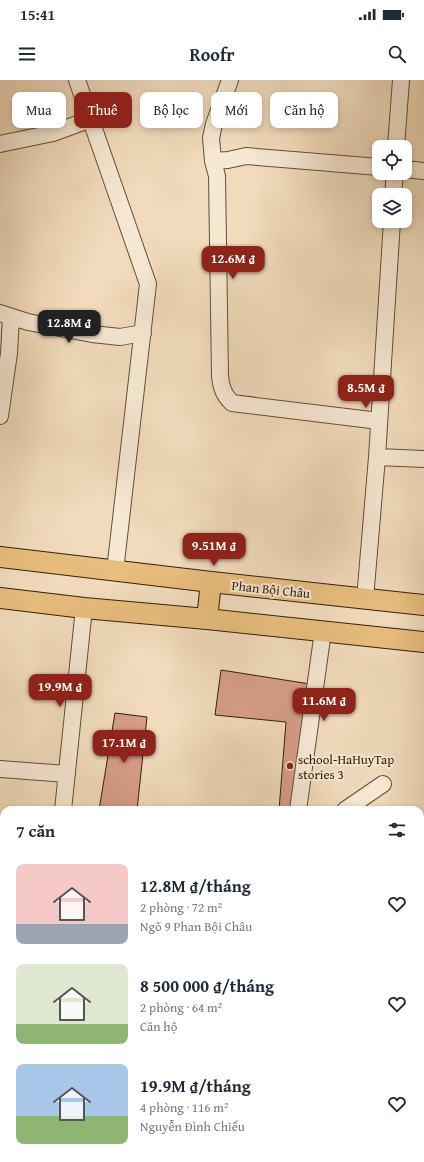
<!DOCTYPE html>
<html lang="vi">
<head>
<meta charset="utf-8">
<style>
	:root { --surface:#fff; --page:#f2f2f3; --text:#1f2937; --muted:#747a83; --accent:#8f2418 }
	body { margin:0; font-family:"Gentium Book Plus",serif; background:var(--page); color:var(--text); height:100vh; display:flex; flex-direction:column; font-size:15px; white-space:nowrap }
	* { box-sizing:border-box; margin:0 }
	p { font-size:13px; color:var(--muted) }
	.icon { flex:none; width:22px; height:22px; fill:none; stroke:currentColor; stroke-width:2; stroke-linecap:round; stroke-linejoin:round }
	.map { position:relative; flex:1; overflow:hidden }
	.panel { position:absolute; left:0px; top:726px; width:424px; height:356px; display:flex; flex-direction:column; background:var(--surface); border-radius:12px 12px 0 0; box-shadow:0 2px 6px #0003 }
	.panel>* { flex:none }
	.banner { position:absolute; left:12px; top:12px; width:400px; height:36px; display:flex; gap:8px }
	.controls { position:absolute; left:372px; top:60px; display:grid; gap:8px }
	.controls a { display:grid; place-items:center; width:40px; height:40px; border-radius:8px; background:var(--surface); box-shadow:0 2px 6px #0003; font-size:20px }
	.price { position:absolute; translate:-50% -34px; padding:0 9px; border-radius:8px; background:var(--accent); color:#fff; font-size:13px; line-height:26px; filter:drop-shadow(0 1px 2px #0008) }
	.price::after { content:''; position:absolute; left:50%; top:24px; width:12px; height:9px; margin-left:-6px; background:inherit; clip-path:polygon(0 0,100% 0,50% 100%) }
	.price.current { background:#222; color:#fff }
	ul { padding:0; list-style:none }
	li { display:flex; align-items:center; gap:12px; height:100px; padding:0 16px }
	li span { display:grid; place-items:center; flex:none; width:112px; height:80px; border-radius:8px; color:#555 }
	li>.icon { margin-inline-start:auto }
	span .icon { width:48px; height:48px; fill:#fffc; stroke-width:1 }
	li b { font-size:17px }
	h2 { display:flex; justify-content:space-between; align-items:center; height:48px; padding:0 16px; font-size:17px }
	.tag { padding:0 14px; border-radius:8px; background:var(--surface); box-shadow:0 2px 6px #0003; font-size:14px; line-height:36px }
	.tag.current { background:var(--accent); color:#fff }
	.status { display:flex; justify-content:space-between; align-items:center; height:28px; padding:0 20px; background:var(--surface); direction:ltr }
	.status svg { height:11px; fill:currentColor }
	header { display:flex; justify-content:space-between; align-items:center; height:52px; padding:0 16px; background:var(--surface); font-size:18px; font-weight:600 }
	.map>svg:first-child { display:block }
	.building { fill:#d79d89; stroke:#312009 }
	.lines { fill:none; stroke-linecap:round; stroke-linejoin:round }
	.minor-casing { stroke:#614f36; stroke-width:18 }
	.major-casing { stroke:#312009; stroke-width:22 }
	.minor { stroke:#f6e8d3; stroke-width:16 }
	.major { stroke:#e8be7e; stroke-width:20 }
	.poi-dot { fill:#8f2418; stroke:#f6e8d3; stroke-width:1.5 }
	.labels { text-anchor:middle; stroke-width:4; stroke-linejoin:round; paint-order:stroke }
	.street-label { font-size:13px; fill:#312009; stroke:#f6e8d3 }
	.poi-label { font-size:13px; fill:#312009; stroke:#f6e8d3; text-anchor:start }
</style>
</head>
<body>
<div class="status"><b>15:41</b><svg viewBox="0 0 49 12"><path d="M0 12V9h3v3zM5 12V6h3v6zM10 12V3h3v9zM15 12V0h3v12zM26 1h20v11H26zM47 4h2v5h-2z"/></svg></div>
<header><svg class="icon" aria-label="menu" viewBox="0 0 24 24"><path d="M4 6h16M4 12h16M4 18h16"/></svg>Roofr<svg class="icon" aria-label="search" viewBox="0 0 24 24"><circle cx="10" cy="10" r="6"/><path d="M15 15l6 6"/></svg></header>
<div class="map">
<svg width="424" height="1082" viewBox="0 0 424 1082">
	<rect width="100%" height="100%" fill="#f1dbbc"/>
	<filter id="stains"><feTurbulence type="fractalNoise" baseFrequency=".005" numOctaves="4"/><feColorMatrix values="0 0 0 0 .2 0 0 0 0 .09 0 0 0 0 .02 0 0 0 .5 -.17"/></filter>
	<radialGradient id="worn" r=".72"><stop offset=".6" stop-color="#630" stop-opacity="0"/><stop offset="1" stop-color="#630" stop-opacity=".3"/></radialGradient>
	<path class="building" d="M221,590L310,604L291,730H279L286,642L215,635Z
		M115,633L147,637L137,730H99Z"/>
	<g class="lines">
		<defs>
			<path id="minor" d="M77,0L148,204L115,491
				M0,64L53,53L91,39
				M396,67L401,0
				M213,81L211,58L214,44L230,0
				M379,87L246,76L228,80L213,81L217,96L220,296C221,308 224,315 232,323L379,341
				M405,89L424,91
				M393,115L395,93
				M0,233L28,242L92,254L120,257L143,253
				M0,336L9,273L11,237
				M377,377L424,379
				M365,519L377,377L392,141
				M0,689L67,694
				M63,730L84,528
				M298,730L323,551
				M345,730L383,704
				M420,827L424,824
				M420,859L424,864
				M420,973L424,977
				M0,984L4,985
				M279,1078V1082
				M30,1082V1078"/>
			<path id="major" d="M0,477L211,502L424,525
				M0,518L84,528L207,539L424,562
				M207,539L211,502"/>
		</defs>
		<use href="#minor" class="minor-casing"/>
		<use href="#major" class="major-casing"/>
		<use href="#minor" class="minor"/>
		<use href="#major" class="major"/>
	</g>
	<circle class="poi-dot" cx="290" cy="686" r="4"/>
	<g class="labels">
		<g class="street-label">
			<text transform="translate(271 509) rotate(6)" y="5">Phan Bội Châu</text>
		</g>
		<g class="poi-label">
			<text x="298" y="684">school-HaHuyTap<tspan x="298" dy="15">stories 3</tspan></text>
		</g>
	</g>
	<rect width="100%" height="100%" filter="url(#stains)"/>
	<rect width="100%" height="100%" fill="url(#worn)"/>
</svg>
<div class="controls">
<a><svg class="icon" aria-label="locate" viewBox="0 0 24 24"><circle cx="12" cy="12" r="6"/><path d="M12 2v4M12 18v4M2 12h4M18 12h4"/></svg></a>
<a><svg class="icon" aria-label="layers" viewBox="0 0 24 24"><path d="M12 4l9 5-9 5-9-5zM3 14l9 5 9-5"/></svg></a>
</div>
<b class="price" style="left:233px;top:200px">12.6M ₫</b>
<b class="price current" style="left:69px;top:264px">12.8M ₫</b>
<b class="price" style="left:366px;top:329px">8.5M ₫</b>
<b class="price" style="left:214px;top:487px">9.51M ₫</b>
<b class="price" style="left:60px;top:628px">19.9M ₫</b>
<b class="price" style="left:324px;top:642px">11.6M ₫</b>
<b class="price" style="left:124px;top:684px">17.1M ₫</b>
<div class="banner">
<a class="tag">Mua</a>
<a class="tag current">Thuê</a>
<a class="tag">Bộ lọc</a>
<a class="tag">Mới</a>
<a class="tag">Căn hộ</a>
</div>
<section class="panel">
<h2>7 căn<svg class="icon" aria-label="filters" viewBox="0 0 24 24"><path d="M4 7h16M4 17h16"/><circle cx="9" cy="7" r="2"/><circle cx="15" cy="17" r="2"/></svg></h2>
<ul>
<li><span style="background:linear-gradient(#f6c9c9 75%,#9aa5b1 0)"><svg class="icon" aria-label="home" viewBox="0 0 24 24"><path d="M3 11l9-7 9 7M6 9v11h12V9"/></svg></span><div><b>12.8M ₫/tháng</b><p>2 phòng · 72 m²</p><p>Ngõ 9 Phan Bội Châu</p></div><svg class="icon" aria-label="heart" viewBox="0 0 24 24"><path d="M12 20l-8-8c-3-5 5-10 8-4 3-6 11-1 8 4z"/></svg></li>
<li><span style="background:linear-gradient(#dfe7d0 75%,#8fb573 0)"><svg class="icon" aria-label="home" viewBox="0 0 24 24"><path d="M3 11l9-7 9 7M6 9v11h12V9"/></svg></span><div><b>8 500 000 ₫/tháng</b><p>2 phòng · 64 m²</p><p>Căn hộ</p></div><svg class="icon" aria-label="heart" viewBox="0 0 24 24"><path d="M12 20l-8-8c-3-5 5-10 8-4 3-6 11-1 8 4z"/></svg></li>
<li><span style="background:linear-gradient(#a9c7e8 65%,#8fb573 0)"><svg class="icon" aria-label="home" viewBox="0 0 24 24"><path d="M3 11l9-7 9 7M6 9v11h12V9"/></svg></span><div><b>19.9M ₫/tháng</b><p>4 phòng · 116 m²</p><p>Nguyễn Đình Chiểu</p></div><svg class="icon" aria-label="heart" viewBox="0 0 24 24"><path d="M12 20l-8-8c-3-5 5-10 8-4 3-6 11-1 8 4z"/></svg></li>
</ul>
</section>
</div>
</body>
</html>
